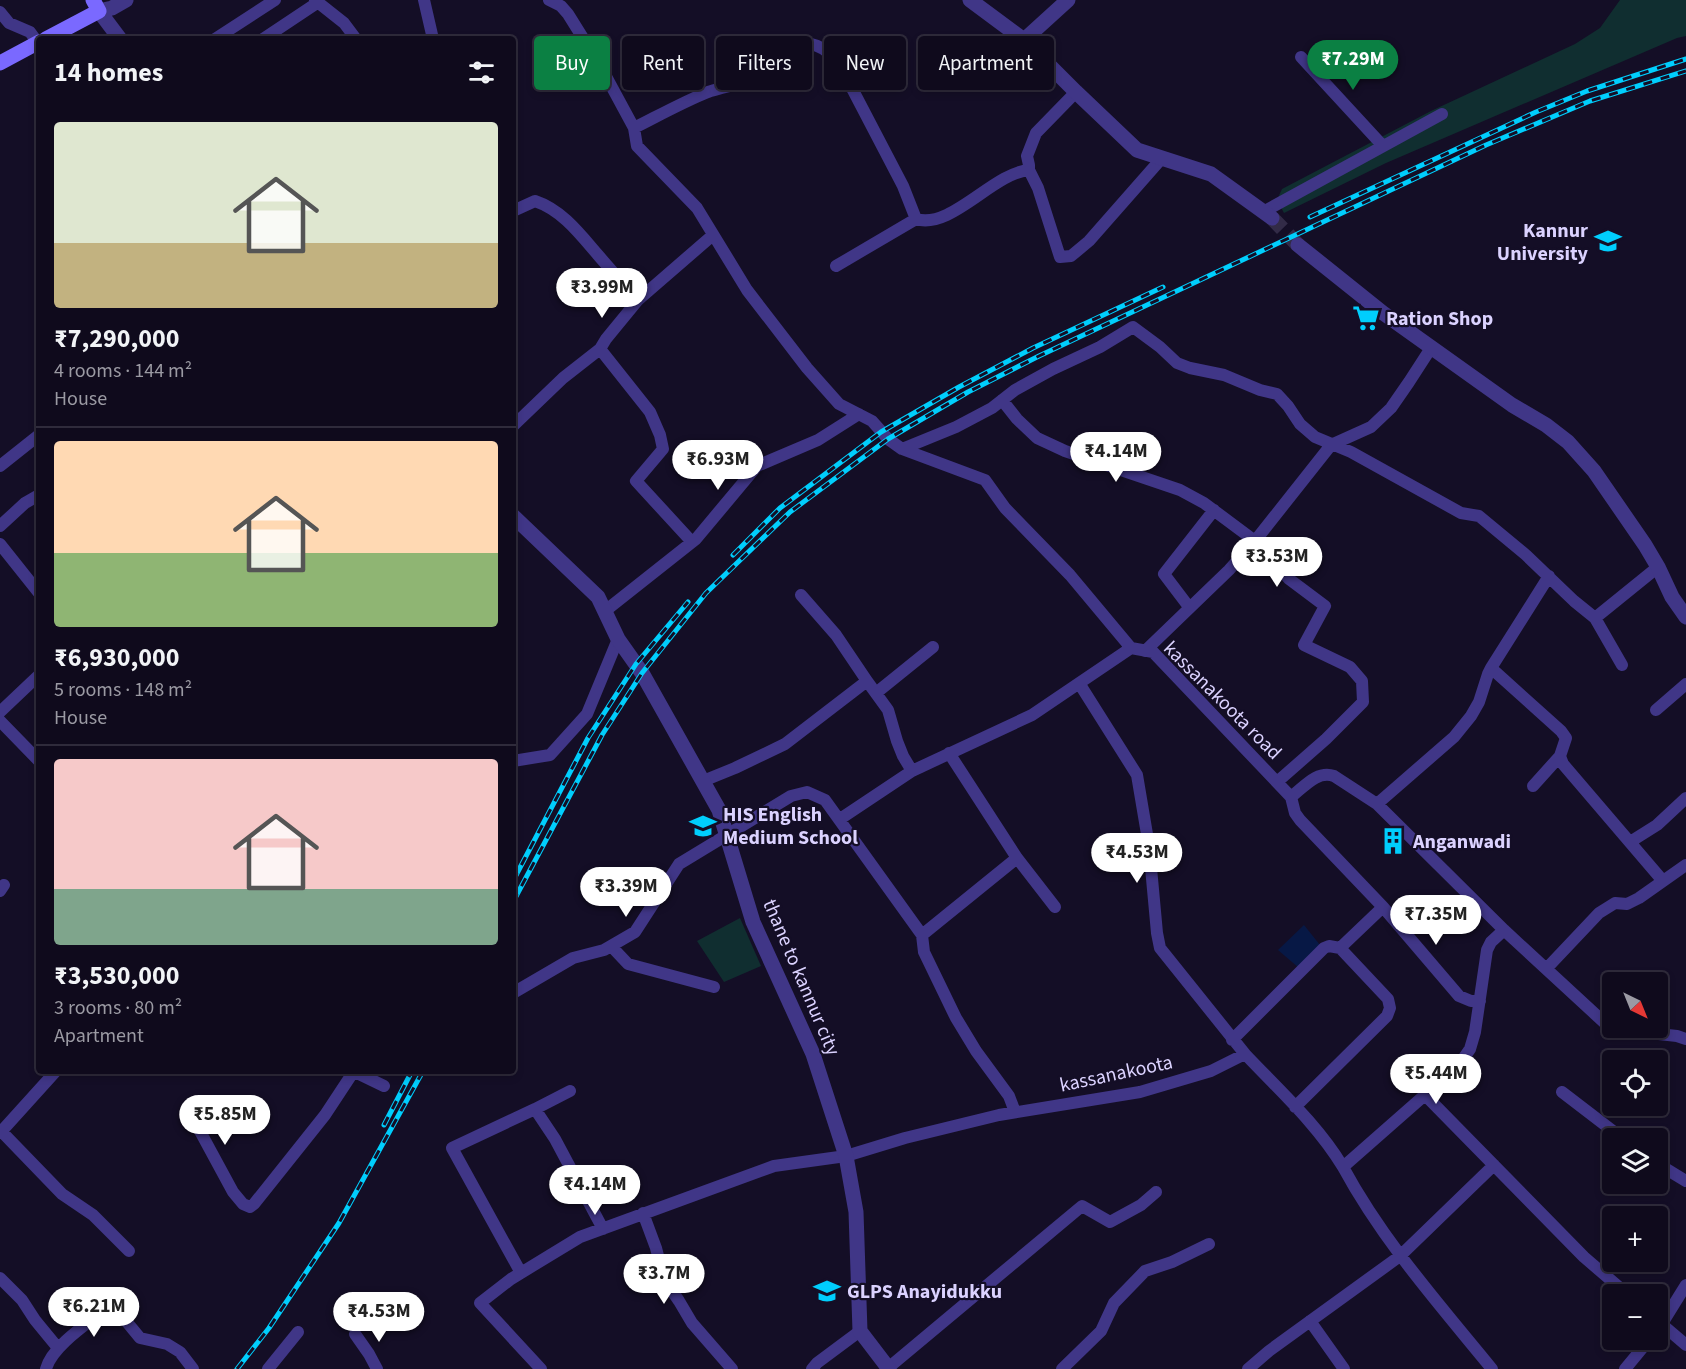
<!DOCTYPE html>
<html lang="en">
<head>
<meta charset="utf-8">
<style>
	:root { --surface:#0f0a1c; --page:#1d1829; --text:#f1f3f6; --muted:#9b9aa3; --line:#2f2b3b; --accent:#0b8043 }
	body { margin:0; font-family:"Source Sans 3",sans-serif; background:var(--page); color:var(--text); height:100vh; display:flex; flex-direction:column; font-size:22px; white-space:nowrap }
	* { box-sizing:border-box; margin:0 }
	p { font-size:20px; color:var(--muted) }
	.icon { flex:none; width:33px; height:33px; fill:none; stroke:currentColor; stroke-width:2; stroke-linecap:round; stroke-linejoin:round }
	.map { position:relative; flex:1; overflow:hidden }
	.details { position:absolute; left:36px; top:36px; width:480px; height:1038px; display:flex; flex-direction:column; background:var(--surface); border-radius:6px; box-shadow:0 3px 9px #0003,0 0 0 2px var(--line) }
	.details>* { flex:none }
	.hud { position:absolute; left:534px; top:36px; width:570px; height:54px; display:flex; gap:12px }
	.needle { width:39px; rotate:137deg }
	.controls { position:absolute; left:1602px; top:972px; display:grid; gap:12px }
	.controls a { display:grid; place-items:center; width:66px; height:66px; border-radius:6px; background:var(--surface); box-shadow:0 3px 9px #0003,0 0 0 2px var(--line); font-size:30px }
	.price { position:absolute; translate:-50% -51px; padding:0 14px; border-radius:21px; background:#fff; color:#222; font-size:20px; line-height:39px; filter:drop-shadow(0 2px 3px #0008) }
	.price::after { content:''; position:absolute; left:50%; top:36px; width:18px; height:14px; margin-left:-9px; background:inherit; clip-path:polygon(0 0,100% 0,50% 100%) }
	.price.active { background:var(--accent); color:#fff }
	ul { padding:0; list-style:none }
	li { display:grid; align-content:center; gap:12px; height:318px; padding:0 18px }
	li+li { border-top:2px solid var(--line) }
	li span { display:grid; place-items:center; height:186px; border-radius:6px; color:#555 }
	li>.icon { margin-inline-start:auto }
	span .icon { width:108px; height:108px; fill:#fffc; stroke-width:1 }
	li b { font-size:26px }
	h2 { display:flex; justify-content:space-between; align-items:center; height:72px; padding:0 18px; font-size:26px }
	.tag { padding:0 21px; border-radius:6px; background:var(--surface); box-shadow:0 3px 9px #0003,0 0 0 2px var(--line); font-size:21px; line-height:54px }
	.tag.active { background:var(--accent); color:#fff }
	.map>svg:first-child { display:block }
	.green { fill:#102e30 }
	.water { fill:#071845 }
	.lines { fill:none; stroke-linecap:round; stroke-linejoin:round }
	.tertiary-tunnel { stroke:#322b47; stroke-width:15; stroke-dasharray:15 8; stroke-linecap:butt }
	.minor { stroke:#403687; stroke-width:12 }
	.tertiary { stroke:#403687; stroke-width:15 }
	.secondary { stroke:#7a69ff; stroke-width:15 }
	.rail-casing { stroke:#00cefd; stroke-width:5 }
	.rail { stroke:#140e26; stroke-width:3; stroke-dasharray:9; stroke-linecap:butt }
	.labels { text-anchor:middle; stroke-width:4.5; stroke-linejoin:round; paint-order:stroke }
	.poi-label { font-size:20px; font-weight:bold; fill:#dbd2ff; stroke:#140e26; text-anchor:start }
	.street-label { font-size:20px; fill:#dbd2ff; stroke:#140e26 }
</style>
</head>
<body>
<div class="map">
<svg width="1686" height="1369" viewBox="0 0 1686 1369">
	<rect width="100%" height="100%" fill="#140e26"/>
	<path class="green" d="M1620,0H1686V36L1677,38L1386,163L1284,213L1277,200L1282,189L1431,111L1575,44L1600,28Z
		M740,918L761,966L724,982L697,941Z"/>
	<path class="water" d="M1304,925L1320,945L1299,968L1278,950Z"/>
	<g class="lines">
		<path class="tertiary-tunnel" d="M1272,218L1298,245"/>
		<path class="minor" d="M315,0L344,23L356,39
			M424,0L433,39
			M549,0L561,6L568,14L601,67L634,128C658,116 683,102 708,92C720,88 732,86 743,81C765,71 777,49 801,44C822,41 835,58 844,73L903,186L916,219C951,230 993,173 1029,170L1038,188L1060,257L1071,256L1089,241L1162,158
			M0,12L9,23L30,32L38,43
			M215,39L275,0
			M263,39L317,3
			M1301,57L1383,146
			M634,128L637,146L697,208L747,290L807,368L839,404L872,421L888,439L902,449L985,480L1005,508L1070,575L1131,648
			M1029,170V165L1027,156L1036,133L1076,92
			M513,211L535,201C562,210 580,234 598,255C611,270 624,285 638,300
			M1263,212L1442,114
			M836,266L916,219
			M600,349L650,412L660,435L663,449L636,481L692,542
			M1002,400L1017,419L1037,438L1065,451L1180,490L1204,503L1255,541L1289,579L1325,606L1304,645L1350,667L1362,681L1363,702L1326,739L1277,782
			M513,426L563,378L600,349L606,339L638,300L713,235
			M902,449L956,427L992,408L1015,390L1053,369L1100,347L1133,327L1160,347L1177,363L1190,368L1224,375L1260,390L1277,394L1288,406L1300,424L1315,437L1351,452L1461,513L1479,516L1526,555L1574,601L1595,618L1658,567
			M0,466L39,435
			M0,526L25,503L39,495
			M0,544L39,593
			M801,595L836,635L867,681
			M1189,607L1164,574L1214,510
			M605,611L696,539L757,466L818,440L859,414
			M1595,618L1622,665
			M1145,651L1229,570L1255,541L1331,445L1371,427L1391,408L1409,382L1431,348
			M1491,668L1561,731L1566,738L1560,756L1563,764L1663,881
			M1079,683L1137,775L1149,846L1157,933L1160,948L1245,1054
			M876,693L933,647
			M1656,710L1686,684
			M0,712L39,675
			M0,721L39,761
			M949,753L1017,858L1055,907
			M513,761L550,755L587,714L618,639
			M703,781L735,768L785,744L867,681L888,710L897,741L903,756L912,771
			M1533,786L1560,756
			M1291,797L1295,813L1300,820L1383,907L1340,948
			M1377,804L1454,737L1471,716L1479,702L1488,674L1491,668L1549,576
			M840,819L912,771L1032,715L1131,648L1153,652L1291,797C1304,787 1317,770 1334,776L1377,804L1504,930L1595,1014L1607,1025L1612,1027
			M1630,842L1657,825L1686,798
			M0,891L4,885
			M1383,907L1459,996L1471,1001H1480
			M922,935L1017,858
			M611,946L628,964L714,987
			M1547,968L1599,913L1615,903L1627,904L1639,898L1686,865
			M513,993L573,958L604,950L635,932L679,864L791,796L807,792L825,800L922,935L924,952L956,1018L976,1051L1009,1096L1015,1112
			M1615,1028L1622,1030L1677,1036L1686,1039
			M1232,1040L1324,948L1329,946L1340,948L1388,999L1390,1008L1387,1016L1295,1107
			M353,1071L384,1086
			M1562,1092L1622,1138
			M1425,1095L1584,1257L1627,1294
			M188,1109L233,1192L243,1204L250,1207L254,1204L325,1115L354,1071
			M535,1109L555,1139L603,1229
			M0,1130L62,1194L93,1215L129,1251
			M0,1133L56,1071
			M1658,1164L1686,1181
			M643,1213L656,1248L664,1279L679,1301L692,1323L732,1369
			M521,1273L452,1148L535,1109L570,1091
			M0,1278L22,1300L35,1320L58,1348
			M1310,1321L1344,1369
			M1658,1321L1686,1345
			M1658,1330L1686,1285
			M355,1334L369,1354L377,1369
			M888,1368L1082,1206L1110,1222L1141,1205L1156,1192
			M46,1369C52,1345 93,1320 112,1304L140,1338L167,1344L180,1352L193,1369
			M268,1369L298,1332
			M541,1369L480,1303L511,1279L580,1237L774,1166L846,1156L905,1138L999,1115L1140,1092L1211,1071L1245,1054C1279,1090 1317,1124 1343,1167
			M812,1369L817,1363L860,1331
			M1062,1369L1101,1331L1114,1303L1145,1271L1172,1262L1209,1244
			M1248,1369L1269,1351L1400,1256L1494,1165
			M1492,1369C1439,1304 1383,1241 1343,1167L1459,1065L1470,1049L1475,1032L1487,950L1491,942L1504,930
			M1625,1369L1649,1340"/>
		<path class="tertiary" d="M970,0L1024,40L1076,92L1137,150L1211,174L1272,218
			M120,39L99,11L112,8L126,0
			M1024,40L1068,0
			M1298,245L1383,313L1512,405L1546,425L1568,442L1594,471L1645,545L1658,567L1672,597L1686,617
			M513,516L598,597L618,639L642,673L719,810L753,922L813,1054L846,1156L856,1212L860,1331L889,1369"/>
		<path class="secondary" d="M46,39L99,11L93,0
			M0,63L39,42"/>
		<defs>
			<path id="rail" d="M1310,217L1536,112L1587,91L1686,59
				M733,555L780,508L881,432L959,387L1033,348L1163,287
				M513,881L588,738L636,664L688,602
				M513,902L602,735L642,673L706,593L790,512L888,439L968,392L1039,356L1486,145L1590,101L1686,71
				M384,1125L412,1071
				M237,1369L269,1328L339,1223L423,1071"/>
		</defs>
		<use href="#rail" class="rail-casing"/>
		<use href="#rail" class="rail"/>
	</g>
	<defs>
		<symbol id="university-bare" viewBox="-9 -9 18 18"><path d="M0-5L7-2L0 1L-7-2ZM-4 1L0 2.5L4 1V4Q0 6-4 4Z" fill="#00cefd" stroke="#140e26" stroke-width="2.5" paint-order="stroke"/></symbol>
		<symbol id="supermarket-bare" viewBox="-9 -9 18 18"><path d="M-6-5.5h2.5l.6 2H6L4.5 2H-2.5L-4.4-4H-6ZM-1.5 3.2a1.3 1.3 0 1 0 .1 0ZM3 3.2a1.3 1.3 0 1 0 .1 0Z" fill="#00cefd" stroke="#140e26" stroke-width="2.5" paint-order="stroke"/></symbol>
		<symbol id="school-bare" viewBox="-9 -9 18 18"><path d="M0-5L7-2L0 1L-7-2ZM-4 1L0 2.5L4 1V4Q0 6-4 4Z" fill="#00cefd" stroke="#140e26" stroke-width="2.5" paint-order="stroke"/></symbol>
		<symbol id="building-bare" viewBox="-9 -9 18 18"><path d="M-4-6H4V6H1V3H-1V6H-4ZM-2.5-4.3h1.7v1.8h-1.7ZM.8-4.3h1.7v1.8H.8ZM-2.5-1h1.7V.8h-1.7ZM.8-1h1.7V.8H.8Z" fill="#00cefd" stroke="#140e26" stroke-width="2.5" paint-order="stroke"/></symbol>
	</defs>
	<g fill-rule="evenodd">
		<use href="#university-bare" x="1589" y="222" width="38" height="38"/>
		<use href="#supermarket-bare" x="1347" y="299" width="38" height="38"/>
		<use href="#school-bare" x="684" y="807" width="38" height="38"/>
		<use href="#building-bare" x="1374" y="822" width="38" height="38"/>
		<use href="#school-bare" x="808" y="1272" width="38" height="38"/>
	</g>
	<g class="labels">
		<g class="poi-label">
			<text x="1588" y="237" text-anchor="end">Kannur<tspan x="1588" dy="23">University</tspan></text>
			<text x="1386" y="325">Ration Shop</text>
			<text x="723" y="821">HIS English<tspan x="723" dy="23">Medium School</tspan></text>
			<text x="1413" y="848">Anganwadi</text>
			<text x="847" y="1298">GLPS Anayidukku</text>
		</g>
		<g class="street-label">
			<text transform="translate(1223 700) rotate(45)" y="7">kassanakoota road</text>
			<text transform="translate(802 977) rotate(67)" y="7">thane to kannur city</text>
			<text transform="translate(1116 1073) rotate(-12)" y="7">kassanakoota</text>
		</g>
	</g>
</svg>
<div class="controls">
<a><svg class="needle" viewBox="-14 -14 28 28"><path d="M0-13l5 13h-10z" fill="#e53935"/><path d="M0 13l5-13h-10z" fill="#9b9aa3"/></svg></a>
<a><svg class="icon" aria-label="locate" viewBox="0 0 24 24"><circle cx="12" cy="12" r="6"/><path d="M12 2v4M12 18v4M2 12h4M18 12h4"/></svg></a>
<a><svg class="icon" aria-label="layers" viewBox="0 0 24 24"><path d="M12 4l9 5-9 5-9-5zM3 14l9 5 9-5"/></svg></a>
<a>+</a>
<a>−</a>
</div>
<b class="price active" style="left:1353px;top:91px">₹7.29M</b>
<b class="price" style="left:602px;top:319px">₹3.99M</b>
<b class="price" style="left:1116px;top:483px">₹4.14M</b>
<b class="price" style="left:718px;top:491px">₹6.93M</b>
<b class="price" style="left:1277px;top:588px">₹3.53M</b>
<b class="price" style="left:1137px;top:884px">₹4.53M</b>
<b class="price" style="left:626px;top:918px">₹3.39M</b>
<b class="price" style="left:1436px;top:946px">₹7.35M</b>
<b class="price" style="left:1436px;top:1105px">₹5.44M</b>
<b class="price" style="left:225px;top:1146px">₹5.85M</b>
<b class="price" style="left:595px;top:1216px">₹4.14M</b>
<b class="price" style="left:664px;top:1305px">₹3.7M</b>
<b class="price" style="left:94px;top:1338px">₹6.21M</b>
<b class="price" style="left:379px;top:1343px">₹4.53M</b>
<div class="hud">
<a class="tag active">Buy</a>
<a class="tag">Rent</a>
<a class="tag">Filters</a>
<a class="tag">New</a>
<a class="tag">Apartment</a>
</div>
<section class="details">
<h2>14 homes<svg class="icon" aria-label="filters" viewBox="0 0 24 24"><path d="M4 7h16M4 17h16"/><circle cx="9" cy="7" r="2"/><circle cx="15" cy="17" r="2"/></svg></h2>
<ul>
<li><span style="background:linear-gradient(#dfe7d0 65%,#c2b280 0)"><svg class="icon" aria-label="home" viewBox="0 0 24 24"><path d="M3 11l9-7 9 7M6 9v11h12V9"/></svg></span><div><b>₹7,290,000</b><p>4 rooms · 144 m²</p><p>House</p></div></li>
<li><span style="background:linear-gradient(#ffd9b3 60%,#8fb573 0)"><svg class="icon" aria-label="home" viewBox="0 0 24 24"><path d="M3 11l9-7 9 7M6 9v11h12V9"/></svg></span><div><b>₹6,930,000</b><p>5 rooms · 148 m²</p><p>House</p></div></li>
<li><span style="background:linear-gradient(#f6c9c9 70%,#7fa58c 0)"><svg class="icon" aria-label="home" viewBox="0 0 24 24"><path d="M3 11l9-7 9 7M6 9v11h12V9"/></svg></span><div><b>₹3,530,000</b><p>3 rooms · 80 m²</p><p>Apartment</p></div></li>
</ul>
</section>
</div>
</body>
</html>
